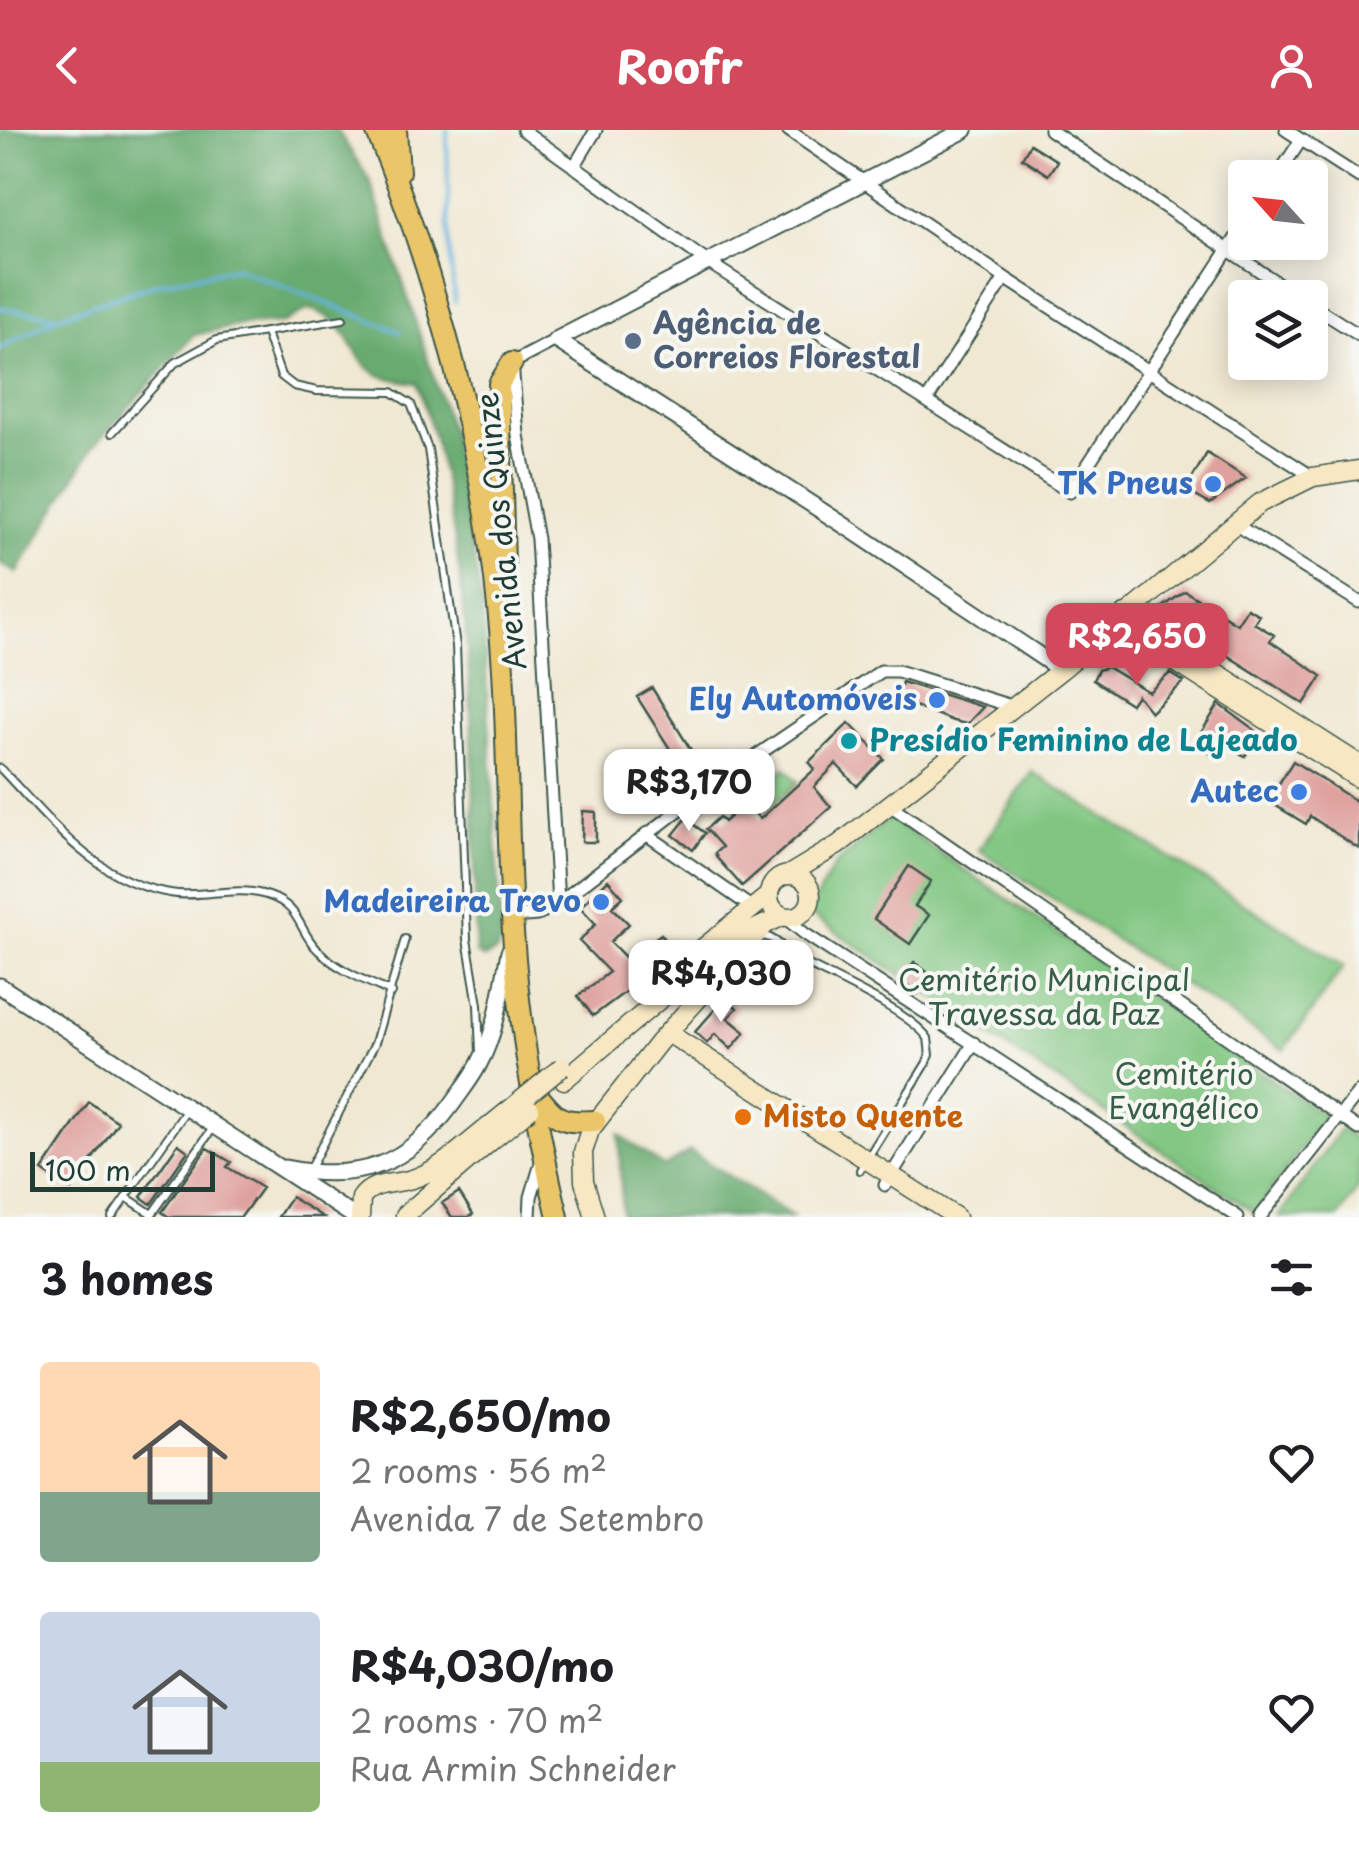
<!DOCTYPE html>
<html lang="en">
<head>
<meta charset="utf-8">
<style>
	:root { --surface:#fff; --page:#f2f2f2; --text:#202124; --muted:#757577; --accent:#d1495b }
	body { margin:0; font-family:"Playpen Sans",sans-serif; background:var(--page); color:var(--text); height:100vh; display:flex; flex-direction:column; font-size:38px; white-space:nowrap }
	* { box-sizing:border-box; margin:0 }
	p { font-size:32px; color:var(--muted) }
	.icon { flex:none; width:55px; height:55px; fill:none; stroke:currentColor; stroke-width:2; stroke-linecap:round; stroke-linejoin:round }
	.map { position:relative; height:1087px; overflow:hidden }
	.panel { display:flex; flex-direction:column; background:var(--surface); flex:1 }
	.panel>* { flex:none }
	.needle { width:65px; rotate:297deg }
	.fabs { position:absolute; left:1228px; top:30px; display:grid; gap:20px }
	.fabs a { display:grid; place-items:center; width:100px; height:100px; border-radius:10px; background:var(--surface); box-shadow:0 5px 25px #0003; font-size:50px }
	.scale { position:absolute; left:30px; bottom:25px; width:185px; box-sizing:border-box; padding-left:10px; border:5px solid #1f3d34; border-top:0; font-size:28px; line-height:35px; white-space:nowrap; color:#1f3d34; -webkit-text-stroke:8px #f6f6f2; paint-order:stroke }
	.price { position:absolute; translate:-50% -85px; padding:0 22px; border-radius:20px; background:#fff; color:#222; font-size:32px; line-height:65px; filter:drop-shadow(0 2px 5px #0008) }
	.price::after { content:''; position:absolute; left:50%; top:60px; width:30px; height:22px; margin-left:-15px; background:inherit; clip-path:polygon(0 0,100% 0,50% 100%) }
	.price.current { background:var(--accent); color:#fff }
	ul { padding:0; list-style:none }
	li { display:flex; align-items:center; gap:30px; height:250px; padding:0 40px }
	li span { display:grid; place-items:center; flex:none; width:280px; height:200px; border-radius:10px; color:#555 }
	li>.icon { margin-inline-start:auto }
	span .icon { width:120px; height:120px; fill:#fffc; stroke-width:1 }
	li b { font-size:42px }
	h2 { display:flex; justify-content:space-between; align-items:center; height:120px; padding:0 40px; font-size:42px }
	header { display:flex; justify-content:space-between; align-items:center; height:130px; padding:0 40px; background:var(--accent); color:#fff; font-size:45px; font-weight:700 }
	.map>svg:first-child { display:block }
	.green { fill:#80c681; stroke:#50825a; stroke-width:2.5 }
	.forest { fill:#68ab6f; stroke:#447452; stroke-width:2.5 }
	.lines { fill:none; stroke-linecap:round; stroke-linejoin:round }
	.stream { stroke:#66b3df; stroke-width:4 }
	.building { fill:#dfa19e }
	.service-casing { stroke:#3e574c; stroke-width:10 }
	.minor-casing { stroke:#3e574c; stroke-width:15 }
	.tertiary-casing { stroke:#3e574c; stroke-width:19 }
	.secondary-casing { stroke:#3e574c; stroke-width:21 }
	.trunk-casing { stroke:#3e574c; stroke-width:24 }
	.service { stroke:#fff; stroke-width:6 }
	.minor { stroke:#fff; stroke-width:11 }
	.tertiary { stroke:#fff; stroke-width:15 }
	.secondary { stroke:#f7e8c3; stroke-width:18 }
	.trunk { stroke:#eac669; stroke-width:20 }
	.secondary-bridge-casing { stroke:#3e574c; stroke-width:21; stroke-linecap:butt }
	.secondary-bridge { stroke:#f7e8c3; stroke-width:18 }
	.service-dot { fill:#5c6f8a; stroke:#f6f6f2; stroke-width:4 }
	.shop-dot { fill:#3f7fe0; stroke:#f6f6f2; stroke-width:4 }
	.culture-dot { fill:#0f9aa8; stroke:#f6f6f2; stroke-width:4 }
	.food-dot { fill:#e8710a; stroke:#f6f6f2; stroke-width:4 }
	.labels { text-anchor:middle; stroke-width:8; stroke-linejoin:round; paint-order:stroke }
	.service-label { font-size:30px; font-weight:bold; fill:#4e5e75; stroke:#f6f6f2; text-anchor:start }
	.shop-label { font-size:30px; font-weight:bold; fill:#366cbe; stroke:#f6f6f2; text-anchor:end }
	.street-label { font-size:30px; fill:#1f3d34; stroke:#f6f6f2 }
	.culture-label { font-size:30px; font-weight:bold; fill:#0d838f; stroke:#f6f6f2; text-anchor:start }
	.park-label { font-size:30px; fill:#375f47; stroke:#f6f6f2 }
	.food-label { font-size:30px; font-weight:bold; fill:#c56008; stroke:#f6f6f2; text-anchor:start }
</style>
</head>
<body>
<header><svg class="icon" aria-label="back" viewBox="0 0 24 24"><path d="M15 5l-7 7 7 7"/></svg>Roofr<svg class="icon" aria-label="person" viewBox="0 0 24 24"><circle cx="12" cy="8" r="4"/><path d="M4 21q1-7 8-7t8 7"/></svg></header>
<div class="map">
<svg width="1359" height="1087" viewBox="0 0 1359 1087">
	<rect width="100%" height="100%" fill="#f6f6f2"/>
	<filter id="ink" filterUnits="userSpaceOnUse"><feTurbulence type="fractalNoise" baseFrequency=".01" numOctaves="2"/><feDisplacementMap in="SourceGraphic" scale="20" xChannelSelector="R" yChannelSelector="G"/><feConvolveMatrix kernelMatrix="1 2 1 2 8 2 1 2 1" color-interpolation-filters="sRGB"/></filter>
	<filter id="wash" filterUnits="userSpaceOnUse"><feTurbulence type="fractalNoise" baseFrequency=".0048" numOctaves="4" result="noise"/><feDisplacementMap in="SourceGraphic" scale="40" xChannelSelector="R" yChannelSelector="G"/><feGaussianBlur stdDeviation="2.25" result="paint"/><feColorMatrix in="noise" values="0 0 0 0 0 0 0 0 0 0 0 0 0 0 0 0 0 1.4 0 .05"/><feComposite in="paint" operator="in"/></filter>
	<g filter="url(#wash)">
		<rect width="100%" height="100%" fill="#f0e8d2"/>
		<path class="green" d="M785,638L798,652L767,680L754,665Z
			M1032,642L1344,836L1284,920L979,720Z
			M889,688L1325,986L1255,1083L808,783L834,736Z
			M1341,998L1359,1012V1057L1339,1087H1279Z"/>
		<path class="forest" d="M0,0H337L370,51L451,301L482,474L502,809L496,822L483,828L476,823C472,638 479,429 417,253C405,251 388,250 377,244C346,226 355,191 309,179L283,193L241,195L194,205L93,317L17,443L0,433Z
			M619,1004L664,1037L690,1021L793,1087H622Z"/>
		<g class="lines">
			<path class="stream" d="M447,0L449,116L455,172
				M0,178L59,186
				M0,218L59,186L158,153L236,138L400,202"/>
		</g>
		<g id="blocks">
			<path class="building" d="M1030,14L1057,31L1048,45L1022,28Z
				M1207,323L1246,348L1210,374L1185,360Z
				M1185,461L1237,494L1247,478L1259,485L1254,493L1274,505L1270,511L1322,546L1304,574L1220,521L1216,528L1158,490L1159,480Z
				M1107,537L1149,562L1170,543L1184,552L1151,582L1137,565L1131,574L1093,550L1098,540Z
				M902,552L983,577L967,594L953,591L897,569Z
				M652,558L691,620L677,630L637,567Z
				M1219,574L1259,603L1245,626L1221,613L1213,625L1194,614Z
				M849,593L884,629L857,656L836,634L814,657L831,677L742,756L717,728L715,723L722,717L706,699L719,687L724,692L745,673L760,689L815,639L809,632Z
				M1293,631L1359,673V719L1310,686L1306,694L1268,671Z
				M583,681L596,682V712H582Z
				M686,689L705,703L693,720L673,705Z
				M909,736L931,751L915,776L929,785L910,814L874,789Z
				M608,750L623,767L612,777L629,794L610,812L627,829L661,804L676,824L593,886L578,866L609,842L579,811L596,794L580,777Z
				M914,832L932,846L918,864L900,850Z
				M725,868L737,878L728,888L745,902L731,919L715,904L707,913L695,902Z
				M89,972L118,992L71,1060L42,1041Z
				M178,1014L188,1021L151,1074L141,1067Z
				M207,1018L231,1032L227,1037L262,1058L241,1087H169L162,1082Z
				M459,1062L473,1084L468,1087H452L442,1073Z
				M291,1067L323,1087H278Z"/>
		</g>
	</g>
	<g filter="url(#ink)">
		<use href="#blocks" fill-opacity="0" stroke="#3e574c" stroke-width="2.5"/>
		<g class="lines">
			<defs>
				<path id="service" d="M266,203L281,246L294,256L317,261L392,262L411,274L428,319L456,516L467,809L478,875L480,922
					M112,303L175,233L217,210L343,189
					M0,638C49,689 94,751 170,763C203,769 235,754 269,766C302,777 298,802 319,821C339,841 367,851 392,863
					M763,806C779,808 786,824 801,831C834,849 907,880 928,908L930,925L926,934L860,1040
					M309,1040L375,913L405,809
					M126,1067L152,1084
					M112,1087L186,981
					M150,1087L213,998"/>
				<path id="minor" d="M523,0L709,133L1070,362L1245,94
					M788,0L1005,148L1313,347
					M1050,0L1300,168
					M1286,0L1359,47
					M574,37L596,0
					M1276,48L1301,10
					M1310,174L1359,205
					M556,210L512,233L518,305L537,409L558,773
					M927,270L1005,148
					M1233,393L1359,472
					M887,673L1359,999
					M646,704L751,777
					M783,786L805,804L1238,1087
					M513,787L537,785L558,773L700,664L881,541H898L1014,577
					M885,1055L974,913
					M530,1087L531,1067L541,1033
					M1260,1087L1359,962"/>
				<path id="tertiary" d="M556,210L853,401L1061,540
					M556,210L965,0
					M0,856L355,1087
					M285,1038C360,1053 408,1035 453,973C462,960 472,948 479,934C497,901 502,859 509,822"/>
				<path id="secondary" d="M1125,484L1359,634
					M1114,493L1359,649
					M790,744L838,715L1061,540L1260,373L1313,347L1359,340
					M769 766a21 21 0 1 1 42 0a21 21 0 1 1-42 0Z
					M703,818L769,765
					M668,903L956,1087
					M564,950L728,812L783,786
					M405,1085L491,1011
					M360,1087L361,1068C373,1051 393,1055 412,1049C441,1040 464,1016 487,998
					M595,1087L584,1051L583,1022L590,1000L659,912L765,795"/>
				<path id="trunk" d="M376,0C436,144 483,321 498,477C509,585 506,694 513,802C519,898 536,994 558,1087
					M396,0L399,42
					M504,434L499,254L512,233
					M535,962C557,990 560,993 595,991"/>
			</defs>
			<use href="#service" class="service-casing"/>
			<use href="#minor" class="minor-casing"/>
			<use href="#tertiary" class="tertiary-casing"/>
			<use href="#secondary" class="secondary-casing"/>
			<use href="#trunk" class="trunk-casing"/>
			<use href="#service" class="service"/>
			<use href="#minor" class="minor"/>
			<use href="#tertiary" class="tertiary"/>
			<use href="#secondary" class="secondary"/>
			<use href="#trunk" class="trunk"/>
			<defs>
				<path id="secondary-bridge" d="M487,998L562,937
					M491,1011L530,979"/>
			</defs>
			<use href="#secondary-bridge" class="secondary-bridge-casing"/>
			<use href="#secondary-bridge" class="secondary-bridge"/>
		</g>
	</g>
	<circle class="service-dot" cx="633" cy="211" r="10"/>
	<g class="shop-dot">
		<circle cx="1213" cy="354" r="10"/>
		<circle cx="937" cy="570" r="10"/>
		<circle cx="1299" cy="662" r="10"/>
		<circle cx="601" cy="772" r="10"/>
	</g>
	<circle class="culture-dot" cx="849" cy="611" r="10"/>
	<circle class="food-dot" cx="743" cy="987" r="10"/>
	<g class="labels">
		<g class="service-label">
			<text x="653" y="204">Agência de<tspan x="653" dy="34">Correios Florestal</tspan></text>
		</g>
		<g class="shop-label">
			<text x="1193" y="364">TK Pneus</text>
			<text x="917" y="580">Ely Automóveis</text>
			<text x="1279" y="672">Autec</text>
			<text x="581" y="782">Madeireira Trevo</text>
		</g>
		<g class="street-label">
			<text transform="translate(502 401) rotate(-96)" y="10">Avenida dos Quinze</text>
		</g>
		<g class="culture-label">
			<text x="869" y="621">Presídio Feminino de Lajeado</text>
		</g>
		<g class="park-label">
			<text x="1044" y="861">Cemitério Municipal<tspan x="1044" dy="34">Travessa da Paz</tspan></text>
			<text x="1184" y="955">Cemitério<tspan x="1184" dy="34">Evangélico</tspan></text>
		</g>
		<g class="food-label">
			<text x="763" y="997">Misto Quente</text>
		</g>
	</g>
</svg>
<div class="fabs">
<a><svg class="needle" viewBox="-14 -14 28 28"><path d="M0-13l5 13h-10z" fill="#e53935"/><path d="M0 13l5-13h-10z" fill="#757577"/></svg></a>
<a><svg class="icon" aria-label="layers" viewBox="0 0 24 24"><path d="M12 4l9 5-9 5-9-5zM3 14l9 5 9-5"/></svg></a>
</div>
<div class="scale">100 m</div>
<b class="price current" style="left:1137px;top:558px">R$2,650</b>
<b class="price" style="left:689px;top:704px">R$3,170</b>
<b class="price" style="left:721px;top:895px">R$4,030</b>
</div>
<section class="panel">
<h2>3 homes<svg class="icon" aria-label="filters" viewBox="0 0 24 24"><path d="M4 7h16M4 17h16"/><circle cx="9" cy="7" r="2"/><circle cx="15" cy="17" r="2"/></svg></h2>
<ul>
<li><span style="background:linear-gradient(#ffd9b3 65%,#7fa58c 0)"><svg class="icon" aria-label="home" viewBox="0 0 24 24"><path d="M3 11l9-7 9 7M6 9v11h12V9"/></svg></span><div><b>R$2,650/mo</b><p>2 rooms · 56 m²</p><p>Avenida 7 de Setembro</p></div><svg class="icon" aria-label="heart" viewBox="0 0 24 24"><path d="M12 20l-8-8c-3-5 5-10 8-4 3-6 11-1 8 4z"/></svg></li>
<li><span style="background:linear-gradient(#c9d6e8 75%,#8fb573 0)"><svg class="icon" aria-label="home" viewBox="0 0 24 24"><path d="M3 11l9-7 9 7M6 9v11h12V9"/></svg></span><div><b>R$4,030/mo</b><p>2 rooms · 70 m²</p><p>Rua Armin Schneider</p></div><svg class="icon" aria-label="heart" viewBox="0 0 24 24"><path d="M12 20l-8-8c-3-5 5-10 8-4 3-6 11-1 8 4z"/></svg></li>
</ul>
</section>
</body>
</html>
